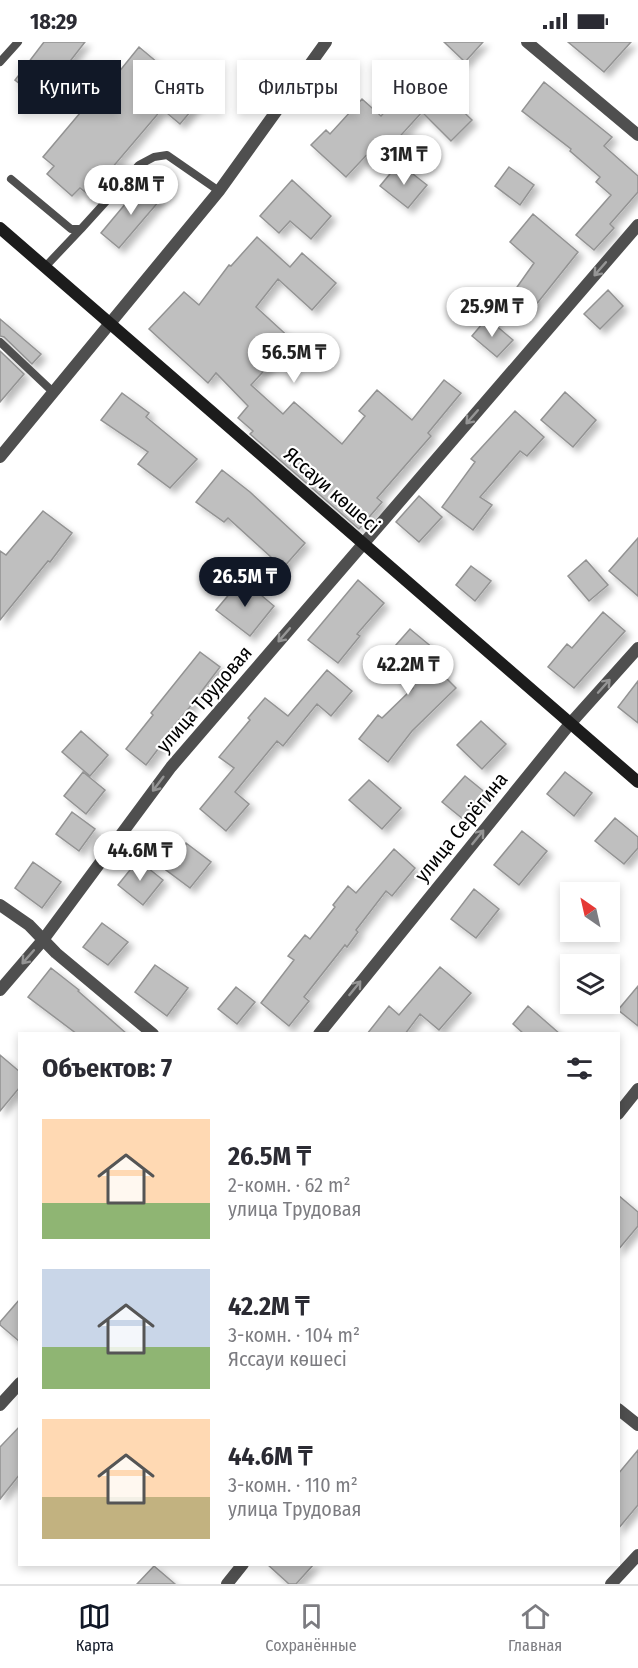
<!DOCTYPE html>
<html lang="ru">
<head>
<meta charset="utf-8">
<style>
	:root { --surface:#fff; --page:#f2f2f3; --text:#2b2b33; --muted:#7c7c81; --line:#e1e1e2; --accent:#111827 }
	body { margin:0; font-family:"Fira Sans Condensed",sans-serif; background:var(--page); color:var(--text); height:100vh; display:flex; flex-direction:column; font-size:22px; white-space:nowrap }
	* { box-sizing:border-box; margin:0 }
	p { font-size:20px; color:var(--muted) }
	.icon { flex:none; width:33px; height:33px; fill:none; stroke:currentColor; stroke-width:2; stroke-linecap:round; stroke-linejoin:round }
	.map { position:relative; flex:1; overflow:hidden }
	.details { position:absolute; left:18px; top:990px; width:602px; height:534px; display:flex; flex-direction:column; background:var(--surface); border-radius:0px; box-shadow:0 3px 9px #0003 }
	.details>* { flex:none }
	.top-card { position:absolute; left:18px; top:18px; width:603px; height:54px; display:flex; gap:12px }
	.needle { width:39px; rotate:326deg }
	.controls { position:absolute; left:560px; top:840px; display:grid; gap:12px }
	.controls a { display:grid; place-items:center; width:60px; height:60px; border-radius:0px; background:var(--surface); box-shadow:0 3px 9px #0003; font-size:30px }
	.price { position:absolute; translate:-50% -51px; padding:0 14px; border-radius:21px; background:#fff; color:#222; font-size:20px; line-height:39px; filter:drop-shadow(0 2px 3px #0008) }
	.price::after { content:''; position:absolute; left:50%; top:36px; width:18px; height:14px; margin-left:-9px; background:inherit; clip-path:polygon(0 0,100% 0,50% 100%) }
	.price.on { background:var(--accent); color:#fff }
	ul { padding:0; list-style:none }
	li { display:flex; align-items:center; gap:18px; height:150px; padding:0 24px }
	li span { display:grid; place-items:center; flex:none; width:168px; height:120px; border-radius:0px; color:#555 }
	li>.icon { margin-inline-start:auto }
	span .icon { width:72px; height:72px; fill:#fffc; stroke-width:1 }
	li b { font-size:26px }
	h2 { display:flex; justify-content:space-between; align-items:center; height:72px; padding:0 24px; font-size:26px }
	.chip { padding:0 21px; border-radius:0px; background:var(--surface); box-shadow:0 3px 9px #0003; font-size:21px; line-height:54px }
	.chip.on { background:var(--accent); color:#fff }
	.status { display:flex; justify-content:space-between; align-items:center; height:42px; padding:0 30px; background:var(--surface); direction:ltr }
	.status svg { height:16px; fill:currentColor }
	.tabs { display:flex; justify-content:space-around; align-items:center; height:84px; border-top:2px solid var(--line); background:var(--surface); font-size:16px; color:var(--muted) }
	.tabs a { display:grid; justify-items:center; gap:3px }
	.tabs .on { color:var(--accent) }
	.map>svg:first-child { display:block }
	.building { fill:#bfbfbf; stroke:#939393; stroke-width:1.5; filter:url(#shadow) }
	.lines { fill:none; stroke-linecap:round; stroke-linejoin:round }
	.lane { stroke:#4f4f4f; stroke-width:8 }
	.street { stroke:#4f4f4f; stroke-width:12 }
	.secondary { stroke:#1c1c1c; stroke-width:12 }
	.oneway { stroke:#959595 }
	.labels { text-anchor:middle; stroke-width:4.5; stroke-linejoin:round; paint-order:stroke }
	.street-label { font-size:20px; fill:#000; stroke:#fff }
</style>
</head>
<body>
<div class="status"><b>18:29</b><svg viewBox="0 0 49 12"><path d="M0 12V9h3v3zM5 12V6h3v6zM10 12V3h3v9zM15 12V0h3v12zM26 1h20v11H26zM47 4h2v5h-2z"/></svg></div>
<div class="map">
<svg width="638" height="1542" viewBox="0 0 638 1542">
	<defs>
		<filter id="shadow"><feDropShadow dx="5" dy="5" stdDeviation="3" flood-color="#0004"/></filter>
	</defs>
	<rect width="100%" height="100%" fill="#fff"/>
	<path class="building" d="M44,0H85L40,58L15,38Z
		M444,0H483L465,20Z
		M568,0H631L604,30Z
		M139,5L201,57L180,82L162,67L89,153L80,146L72,154L47,132L54,124L43,115L107,39L110,41Z
		M421,29L472,78L451,99L422,70L384,112L375,104L346,135L311,103L326,88L330,92L362,57L381,74Z
		M544,40L612,95L604,104L638,134V150L610,182L614,186L594,208L576,193L611,153L596,140L600,135L570,109L571,107L522,69Z
		M399,121L427,143L408,166L380,144Z
		M509,125L534,143L520,163L495,144Z
		M292,138L331,174L311,197L290,179L279,191L260,174Z
		M142,142L160,158L119,206L101,191Z
		M533,172L578,210L531,269L510,255L534,221L510,200Z
		M257,195L290,225L302,211L336,241L312,268L278,237L256,265L292,298L251,343L283,372L294,360L342,402L365,374L359,369L377,348L412,378L444,338L461,351L428,391L431,394L377,456L382,460L359,487L250,392L253,389L238,376L248,364L216,331L208,341L149,287L184,250L199,263L229,223L231,224Z
		M608,248L623,264L600,287L584,272Z
		M487,276L513,298L497,315L472,294Z
		M0,277L41,312L32,322L4,295L0,294Z
		M0,309L24,332L0,360Z
		M565,350L596,378L573,405L541,378Z
		M122,351L149,371L146,375L197,417L170,446L138,422L148,410L101,378Z
		M515,369L544,395L527,414L520,409L480,455L492,463L473,488L442,465L475,420L471,417Z
		M222,428L250,450L305,501L283,526L228,476L224,480L196,460Z
		M419,454L442,475L419,500L396,480Z
		M43,469L72,491L50,520L48,519L0,578V509L6,513Z
		M638,496V554L609,529Z
		M586,518L608,543L589,559L568,534Z
		M471,524L491,539L475,559L456,543Z
		M242,537L274,564L250,594L216,568Z
		M358,538L384,561L357,592L360,594L338,621L308,598Z
		M603,570L625,589L574,646L548,625L567,602L572,606Z
		M410,587L433,606L425,615L456,646L412,689L388,720L359,697L378,673L382,676L413,646L381,620Z
		M200,610L220,625L189,666L163,697L165,698L146,723L126,707L153,673L151,671Z
		M327,628L352,649L331,674L317,662L283,704L277,699L235,750L249,762L226,789L200,767L234,726L219,715L250,678L248,676L265,656L288,674Z
		M638,639V681L618,665Z
		M481,679L506,702L482,727L457,703Z
		M81,689L108,713L90,734L62,710Z
		M83,730L105,748L86,772L64,754Z
		M565,730L592,751L574,774L547,752Z
		M465,734L487,752L463,777L442,760Z
		M369,738L401,766L382,787L349,758Z
		M72,770L95,787L79,809L56,792Z
		M615,776L638,795V806L624,822L595,799Z
		M522,789L547,809L519,843L494,823Z
		M186,801L211,820L190,846L166,828Z
		M394,807L415,826L392,854L386,849L356,888L358,890L347,905L345,903L304,955L309,959L289,984L261,961L294,918L288,914L305,893L310,897L335,865L333,863L348,844L356,851Z
		M138,818L163,838L143,863L118,843Z
		M33,820L61,840L42,866L15,846Z
		M474,847L499,867L476,896L451,877Z
		M102,881L128,900L108,923L83,905Z
		M155,923L188,946L167,974L135,950Z
		M440,925L471,951L439,988L420,972L405,992H367L389,964L399,973Z
		M51,926L79,948L78,949L127,992H77L28,955Z
		M638,944V984L618,968Z
		M236,945L255,960L237,982L218,967Z
		M528,964L560,992H524L513,982Z
		M0,1013L20,1030V1045L0,1069Z
		M618,1153L638,1170V1184L618,1208Z
		M20,1257V1300L0,1283V1280Z
		M20,1384V1432L0,1457V1405Z
		M638,1408V1463L618,1487V1432Z
		M267,1522H314L296,1542H289Z
		M154,1524L175,1542H137Z"/>
	<g class="lines">
		<path class="lane" d="M0,20L18,0
			M11,137L71,187H81L139,123L154,115L167,113L219,149
			M45,225L81,187
			M0,300L53,350"/>
		<path class="street" d="M527,0L638,93
			M0,415L219,149L326,0
			M0,863L29,883L56,911L153,992
			M0,948L43,898L171,725L638,183
			M319,992L569,683L638,606
			M618,1072L638,1047
			M0,1363L20,1341
			M618,1367L638,1383
			M227,1542L243,1522
			M611,1542L638,1513"/>
		<path class="secondary" d="M0,186L638,740"/>
	</g>
	<defs><path id="oneway-shaft" d="M-6 0H5M1.5-3L5.5 0L1.5 3" fill="none" stroke-width="1.6" stroke-linecap="round" stroke-linejoin="round" transform="scale(1.5)"/></defs>
	<g class="oneway">
		<use href="#oneway-shaft" transform="translate(600 227) rotate(131)"/>
		<use href="#oneway-shaft" transform="translate(472 375) rotate(131)"/>
		<use href="#oneway-shaft" transform="translate(284 593) rotate(131)"/>
		<use href="#oneway-shaft" transform="translate(604 644) rotate(-48)"/>
		<use href="#oneway-shaft" transform="translate(158 742) rotate(127)"/>
		<use href="#oneway-shaft" transform="translate(478 795) rotate(-51)"/>
		<use href="#oneway-shaft" transform="translate(28 915) rotate(131)"/>
		<use href="#oneway-shaft" transform="translate(355 946) rotate(-51)"/>
	</g>
	<g class="labels">
		<g class="street-label">
			<text transform="translate(332 448) rotate(41)" y="7">Яссауи көшесі</text>
			<text transform="translate(204 657) rotate(-49)" y="7">улица Трудовая</text>
			<text transform="translate(461 785) rotate(-51)" y="7">улица Серёгина</text>
		</g>
	</g>
</svg>
<div class="controls">
<a><svg class="needle" viewBox="-14 -14 28 28"><path d="M0-13l5 13h-10z" fill="#e53935"/><path d="M0 13l5-13h-10z" fill="#7c7c81"/></svg></a>
<a><svg class="icon" aria-label="layers" viewBox="0 0 24 24"><path d="M12 4l9 5-9 5-9-5zM3 14l9 5 9-5"/></svg></a>
</div>
<b class="price" style="left:404px;top:144px">31M ₸</b>
<b class="price" style="left:131px;top:174px">40.8M ₸</b>
<b class="price" style="left:492px;top:296px">25.9M ₸</b>
<b class="price" style="left:294px;top:342px">56.5M ₸</b>
<b class="price on" style="left:245px;top:566px">26.5M ₸</b>
<b class="price" style="left:408px;top:654px">42.2M ₸</b>
<b class="price" style="left:140px;top:840px">44.6M ₸</b>
<div class="top-card">
<a class="chip on">Купить</a>
<a class="chip">Снять</a>
<a class="chip">Фильтры</a>
<a class="chip">Новое</a>
</div>
<section class="details">
<h2>Объектов: 7<svg class="icon" aria-label="filters" viewBox="0 0 24 24"><path d="M4 7h16M4 17h16"/><circle cx="9" cy="7" r="2"/><circle cx="15" cy="17" r="2"/></svg></h2>
<ul>
<li><span style="background:linear-gradient(#ffd9b3 70%,#8fb573 0)"><svg class="icon" aria-label="home" viewBox="0 0 24 24"><path d="M3 11l9-7 9 7M6 9v11h12V9"/></svg></span><div><b>26.5M ₸</b><p>2-комн. · 62 m²</p><p>улица Трудовая</p></div></li>
<li><span style="background:linear-gradient(#c9d6e8 65%,#8fb573 0)"><svg class="icon" aria-label="home" viewBox="0 0 24 24"><path d="M3 11l9-7 9 7M6 9v11h12V9"/></svg></span><div><b>42.2M ₸</b><p>3-комн. · 104 m²</p><p>Яссауи көшесі</p></div></li>
<li><span style="background:linear-gradient(#ffd9b3 65%,#c2b280 0)"><svg class="icon" aria-label="home" viewBox="0 0 24 24"><path d="M3 11l9-7 9 7M6 9v11h12V9"/></svg></span><div><b>44.6M ₸</b><p>3-комн. · 110 m²</p><p>улица Трудовая</p></div></li>
</ul>
</section>
</div>
<nav class="tabs">
<a class="on"><svg class="icon" aria-label="map" viewBox="0 0 24 24"><path d="M3 6l6-2 6 2 6-2v14l-6 2-6-2-6 2zM9 4v14M15 6v14"/></svg>Карта</a>
<a><svg class="icon" aria-label="saved" viewBox="0 0 24 24"><path d="M7 4h10v16l-5-4-5 4z"/></svg>Сохранённые</a>
<a><svg class="icon" aria-label="home" viewBox="0 0 24 24"><path d="M3 11l9-7 9 7M6 9v11h12V9"/></svg>Главная</a>
</nav>
</body>
</html>
